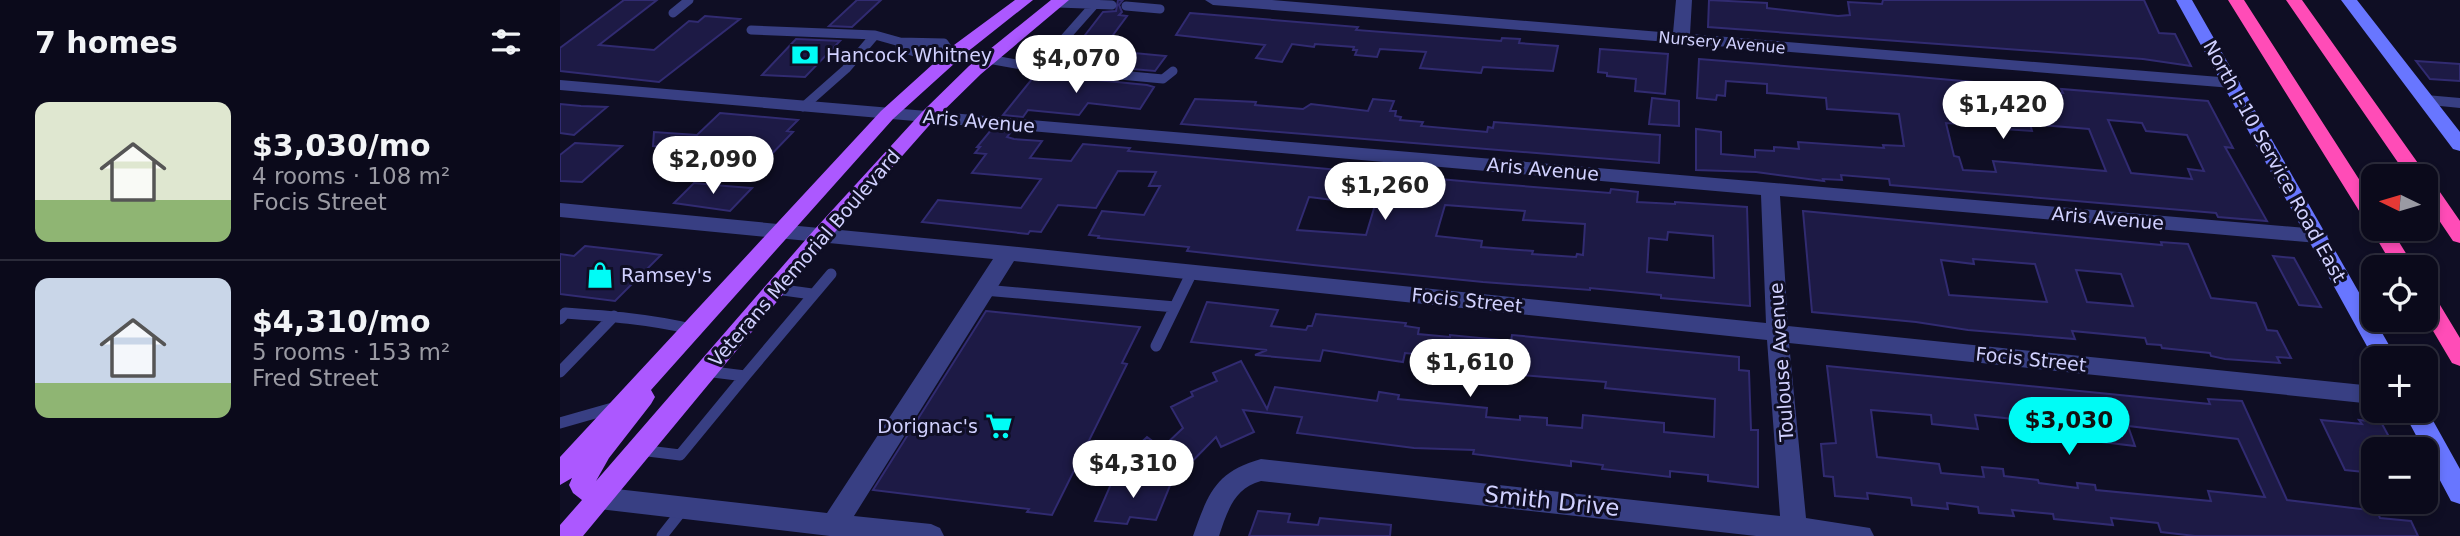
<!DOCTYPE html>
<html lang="en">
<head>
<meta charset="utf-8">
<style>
	:root { --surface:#0b0a1b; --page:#191828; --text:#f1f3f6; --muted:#9a9aa3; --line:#2b2b3a; --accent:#00fcf6 }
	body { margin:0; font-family:"DejaVu Sans",sans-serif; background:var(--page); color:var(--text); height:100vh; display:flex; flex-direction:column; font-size:26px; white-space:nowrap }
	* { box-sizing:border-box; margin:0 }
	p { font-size:23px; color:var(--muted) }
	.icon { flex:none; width:38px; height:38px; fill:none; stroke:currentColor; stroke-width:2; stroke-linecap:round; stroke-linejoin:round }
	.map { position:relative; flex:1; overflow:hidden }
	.panel { display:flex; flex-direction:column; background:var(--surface); width:560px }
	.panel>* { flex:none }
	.needle { width:46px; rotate:275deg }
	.tools { position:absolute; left:1801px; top:164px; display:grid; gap:14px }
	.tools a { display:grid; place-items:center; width:77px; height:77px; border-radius:14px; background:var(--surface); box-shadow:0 4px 10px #0003,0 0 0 2px var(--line); font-size:35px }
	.price { position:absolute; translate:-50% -60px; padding:0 16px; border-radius:24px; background:#fff; color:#222; font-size:23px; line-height:46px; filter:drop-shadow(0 2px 4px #0008) }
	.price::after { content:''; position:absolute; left:50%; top:42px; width:21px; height:16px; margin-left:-10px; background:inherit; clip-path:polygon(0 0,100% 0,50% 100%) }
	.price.active { background:var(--accent); color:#111 }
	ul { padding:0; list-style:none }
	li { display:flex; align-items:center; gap:21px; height:175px; padding:0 35px }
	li+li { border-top:2px solid var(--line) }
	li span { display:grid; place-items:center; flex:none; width:196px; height:140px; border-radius:14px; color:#555 }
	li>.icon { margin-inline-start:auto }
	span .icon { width:84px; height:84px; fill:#fffc; stroke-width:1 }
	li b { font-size:30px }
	h2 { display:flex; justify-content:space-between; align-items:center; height:84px; padding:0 35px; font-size:30px }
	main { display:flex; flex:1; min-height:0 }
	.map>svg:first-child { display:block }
	.building { fill:#1d1a45; stroke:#312b71; stroke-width:2; fill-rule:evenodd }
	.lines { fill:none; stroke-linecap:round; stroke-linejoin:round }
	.lane-far1 { stroke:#383f83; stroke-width:9 }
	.lane { stroke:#383f83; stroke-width:11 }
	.street { fill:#383f83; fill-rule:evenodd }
	.secondary { fill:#6876ff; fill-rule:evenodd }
	.primary { fill:#ac58ff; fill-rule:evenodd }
	.highway { fill:#ff4cb7; fill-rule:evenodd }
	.labels { text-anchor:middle; stroke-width:6; stroke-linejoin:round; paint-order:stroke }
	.far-street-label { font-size:16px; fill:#d1d1ff; stroke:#0f0e24 }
	.poi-label { font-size:19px; fill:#d1d1ff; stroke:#0f0e24; text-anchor:start }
	.street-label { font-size:19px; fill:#d1d1ff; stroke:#0f0e24 }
	.near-street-label { font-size:23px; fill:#d1d1ff; stroke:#0f0e24 }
</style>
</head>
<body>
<main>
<section class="panel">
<h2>7 homes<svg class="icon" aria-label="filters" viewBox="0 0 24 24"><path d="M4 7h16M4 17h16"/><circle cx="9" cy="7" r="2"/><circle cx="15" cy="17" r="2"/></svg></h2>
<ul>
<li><span style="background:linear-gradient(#dfe7d0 70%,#8fb573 0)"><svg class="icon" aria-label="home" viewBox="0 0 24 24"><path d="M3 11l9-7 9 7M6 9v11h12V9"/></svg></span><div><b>$3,030/mo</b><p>4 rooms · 108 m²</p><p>Focis Street</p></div></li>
<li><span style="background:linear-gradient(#c9d6e8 75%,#8fb573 0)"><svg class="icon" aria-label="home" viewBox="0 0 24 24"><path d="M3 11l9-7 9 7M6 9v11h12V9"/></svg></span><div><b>$4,310/mo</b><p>5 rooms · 153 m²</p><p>Fred Street</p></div></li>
</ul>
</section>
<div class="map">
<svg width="1900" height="536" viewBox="0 0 1900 536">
	<rect width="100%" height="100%" fill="#0f0e24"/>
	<path class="building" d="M64,0H97L39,45L94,50L129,21L138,22L145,16L180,19L99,82L0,71V48Z
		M297,0H321L292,27L269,26Z
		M558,0H563L559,5L562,12L559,15L567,16L542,50L606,56L595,71L491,62L503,47L515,48L543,12L556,11Z
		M1149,0L1207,3V8L1278,16L1290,15L1288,2L1322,4L1323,0H1584L1599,33L1615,34L1631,66L1583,59L1148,27Z
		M630,13L798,27L796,30L835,33L941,41L942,38L960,39L959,43L998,46L993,71L923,67L921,73L860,68L866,52L820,49L817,57L795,55L797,50H793L794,47L755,44L754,47L732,44L722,62L696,58L705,45L616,35Z
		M236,39L280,41L245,77L202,75Z
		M1040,49L1108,54L1105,94L1075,91L1076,79L1047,76V73L1038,72Z
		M1139,59L1347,76L1458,86L1459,90L1503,93L1501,89L1648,101L1673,148L1665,147L1707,221L1658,217L1656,213L1330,185L1329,179L1281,175L1282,180L1263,179L1264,181L1196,172L1136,170V129L1161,132V154L1195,157V150L1214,151V147L1239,149L1238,142L1324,148L1323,145L1344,146L1339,114L1267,109L1266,98L1207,93V84L1166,81L1165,96L1157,95L1156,100L1137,98ZM1397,110L1440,115L1444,129L1472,131L1470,124L1529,129L1546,171L1433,161L1436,172L1403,170L1399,157L1394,156L1386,123L1400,124ZM1548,120L1582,123L1586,131L1627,135L1644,171L1628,169L1632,179L1571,173Z
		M1856,61L1900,64V81L1870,79Z
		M476,74L587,85L594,87L580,109L528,103L519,115L468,110L463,117L443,115Z
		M1092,98L1119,101V126L1089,124Z
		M635,99L696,102L695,105L743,109L751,104L808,111L813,99L834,101L830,111H836L835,116L841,117L840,120L863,122L861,126L927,132L928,127L933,128L934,122L1100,135L1099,163L621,124Z
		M0,104L21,106L47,107L14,135L0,133Z
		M160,113L238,120L227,131L233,132L206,160L119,152L123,149L93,146L94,132L137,135Z
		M431,130L451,132L447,137L454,139L482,141L470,158L511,161L523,144L570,148L568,151L924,183L1050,193L1051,189L1078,192L1077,202L1115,204V202L1187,207L1190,306L1101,298V295L1030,288V290L923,282L753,265L627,251L629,247L538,238L539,236L529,235L542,211L584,215L600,186H589L596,172L558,171L536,208L498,205L481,232L470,231L468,234L362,222L378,200L461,208L481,179L412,173L426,154L415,153L420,147H417ZM749,197L815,205L806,235L737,230ZM885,205L965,211L963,220L1025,224L1023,255L1017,254L1016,257L972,254L973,251L921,247L922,241L876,236ZM1108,232L1153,236L1154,278L1087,272L1089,238L1107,240Z
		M15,143L62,146L22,182L0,181V155Z
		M134,183L166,186L192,188L170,211L114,203Z
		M1243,211L1602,245L1601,242L1628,244L1651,298L1696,303L1707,330L1717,331L1731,358L1717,357L1720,363L1665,359L1651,356L1650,353L1602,348L1601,345L1587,344L1585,338L1512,331L1515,339L1408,330L1356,322L1252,312ZM1413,259L1475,264L1487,302L1389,295L1381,260L1414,264ZM1516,270L1561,274L1573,306L1527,302Z
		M25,246L87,253L101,255L55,301L0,294V254L14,256Z
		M1713,256L1734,258L1761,307L1739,305Z
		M647,302L718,310L711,326L746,330L748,326H752L756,314L846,323L845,326L859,328L858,334L890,337V335L951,341L952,335L1179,357V370L1189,371L1191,430H1198V487L1148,481V475L1110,471V477L1042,469L1043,465L1011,461V466L913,454L914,450L854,448L737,433L742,417L683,410L694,432L661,447L656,437L614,480L572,451L587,437L602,448L623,428L611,407L633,396L631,392L657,381L653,373L681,361L707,409L715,387L817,401L819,392L839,395L838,399L927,408L926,417L960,420V416L987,418V425L1022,428L1023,415L1104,423V432L1154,437L1155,399L1045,388L1046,382L935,373V370L884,365L886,357L845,353L843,362L763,350L760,361L695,355L707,350L631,342Z
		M426,311L580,327L562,363L567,364L492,515L467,512L469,509L313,490Z
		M1267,366L1650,404L1648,399L1682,401L1727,500L1817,511L1820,518L1851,521L1858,536H1635L1601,532L1598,523L1551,518L1553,525L1494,519L1493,514L1452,510L1454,516L1419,513L1418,507L1387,503L1388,509L1352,505L1351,498L1307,493L1308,499L1275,496L1273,477L1264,476L1261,444L1276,443ZM1311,410L1371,415L1372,424L1418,429L1415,415L1473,421L1476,434L1575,446L1568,426L1678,439L1705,497L1648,491L1651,501L1536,490L1535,485L1517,483L1518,488L1479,483L1478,480L1444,476L1443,469L1422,467L1424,477L1381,473L1379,464L1317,457Z
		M1761,420L1802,424L1799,420L1821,422L1836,450H1813V473L1785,470Z
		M554,477L611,483L596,520L570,517L567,524L535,521Z
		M698,511L730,514L728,522L758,525L760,518L831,525L830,536H689Z"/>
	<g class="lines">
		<path class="lane-far1" d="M498,3L552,5
			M566,6L600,9
			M113,13L129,0
			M191,30L315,35L286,69L243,107
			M315,35L340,42
			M503,40L534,5
			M390,52L384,43L340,42V47L372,58L395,53
			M428,59L473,67L603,79L613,71"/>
		<path class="lane" d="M216,289L252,294
			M424,290L615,307
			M0,319L5,313C48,316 89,319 131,329
			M596,346L632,272
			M0,372L54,316
			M185,376L271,274
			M0,423L56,407
			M80,450L120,455L185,376L145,371
			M102,536L124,508"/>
		<path class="street" d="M645,0H712L1113,33L1116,0H1132L1130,34L1672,78L1681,83L1672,88L653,5Z
			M0,80L1758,229L1765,231L1768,236L1765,241L1758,243L1220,196L1228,326L1813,386V404L1229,343L1246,518L1310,528L1314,536H1196L701,481C674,488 667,512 659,536H633C648,494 655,472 701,459L1220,516L1207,340L454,261L294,516L371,524L380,528L384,536H270L39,509L30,506L26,498L30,490L39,487L267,513L433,259L0,217V203L448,246L1206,323L1201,195L0,90Z
			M1866,95L1900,98V108L1860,104L1857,100Z"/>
		<path class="secondary" d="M1616,0H1632L1837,359H1814Z
			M1781,0H1797L1900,132V151L1893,149Z
			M1866,408L1900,469V504L1891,501L1843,411H1866Z"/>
		<path class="primary" d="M455,0H473L406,53L333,119L91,390L95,397L91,404L49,458L36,481L254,230L362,112L409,66L491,0H509L421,74L374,120L268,240L23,536H0V525L22,500L13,493L9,485L12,478L0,485V457L321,111L394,45Z"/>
		<path class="highway" d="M1668,0H1684L1813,201V224L1806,222Z
			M1726,0H1742L1865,173L1868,177L1866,180V177H1848Z
			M1866,181L1873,182L1900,221V243L1893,241L1866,201Z
			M1813,225V229H1831L1855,268H1834L1811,229Z
			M1866,293L1874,295L1900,338V366L1892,363L1866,319Z"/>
	</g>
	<defs>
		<symbol id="bank-bare" viewBox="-9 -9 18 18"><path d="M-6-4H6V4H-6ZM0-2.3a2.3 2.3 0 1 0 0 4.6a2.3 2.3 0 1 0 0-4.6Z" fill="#00fcf6" stroke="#0f0e24" stroke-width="2.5" paint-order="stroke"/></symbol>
		<symbol id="shop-bare" viewBox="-9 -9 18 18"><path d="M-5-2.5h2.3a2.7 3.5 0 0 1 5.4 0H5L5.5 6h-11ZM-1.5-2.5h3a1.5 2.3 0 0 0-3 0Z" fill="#00fcf6" stroke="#0f0e24" stroke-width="2.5" paint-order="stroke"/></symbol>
		<symbol id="supermarket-bare" viewBox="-9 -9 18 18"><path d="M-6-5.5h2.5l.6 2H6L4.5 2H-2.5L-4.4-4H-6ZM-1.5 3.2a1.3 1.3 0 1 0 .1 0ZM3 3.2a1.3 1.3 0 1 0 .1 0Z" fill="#00fcf6" stroke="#0f0e24" stroke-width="2.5" paint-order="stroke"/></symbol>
	</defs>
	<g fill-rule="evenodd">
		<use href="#bank-bare" x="226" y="36" width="38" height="38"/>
		<use href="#shop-bare" x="21" y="256" width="38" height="38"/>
		<use href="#supermarket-bare" x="420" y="407" width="38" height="38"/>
	</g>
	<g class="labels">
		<g class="far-street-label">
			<text transform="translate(1162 42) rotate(5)" y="6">Nursery Avenue</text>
		</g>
		<g class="poi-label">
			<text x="266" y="62">Hancock Whitney</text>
			<text x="61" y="282">Ramsey's</text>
			<text x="418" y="433" text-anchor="end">Dorignac's</text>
		</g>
		<g class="street-label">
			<text transform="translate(419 121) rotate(5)" y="7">Aris Avenue</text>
			<text transform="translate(1715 161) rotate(61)" y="7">North I-10 Service Road East</text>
			<text transform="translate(983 169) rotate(5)" y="7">Aris Avenue</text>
			<text transform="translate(1548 218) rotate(5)" y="7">Aris Avenue</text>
			<text transform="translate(244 258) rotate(-49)" y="7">Veterans Memorial Boulevard</text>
			<text transform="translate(907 300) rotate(6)" y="7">Focis Street</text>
			<text transform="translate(1471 359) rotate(6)" y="7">Focis Street</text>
			<text transform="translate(1221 362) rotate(-94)" y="7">Toulouse Avenue</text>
		</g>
		<g class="near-street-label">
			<text transform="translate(992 501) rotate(6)" y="8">Smith Drive</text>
		</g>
	</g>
</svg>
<div class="tools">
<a><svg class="needle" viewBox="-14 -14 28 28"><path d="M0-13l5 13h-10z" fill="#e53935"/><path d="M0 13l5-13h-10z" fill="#9a9aa3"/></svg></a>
<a><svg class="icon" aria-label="locate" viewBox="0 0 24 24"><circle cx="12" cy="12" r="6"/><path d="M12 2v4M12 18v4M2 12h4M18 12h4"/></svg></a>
<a>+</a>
<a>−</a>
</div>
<b class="price" style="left:516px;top:95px">$4,070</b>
<b class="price" style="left:1443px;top:141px">$1,420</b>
<b class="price" style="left:153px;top:196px">$2,090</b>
<b class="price" style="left:825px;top:222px">$1,260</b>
<b class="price" style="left:910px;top:399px">$1,610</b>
<b class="price active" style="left:1509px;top:457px">$3,030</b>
<b class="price" style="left:573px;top:500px">$4,310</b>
</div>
</main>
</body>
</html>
